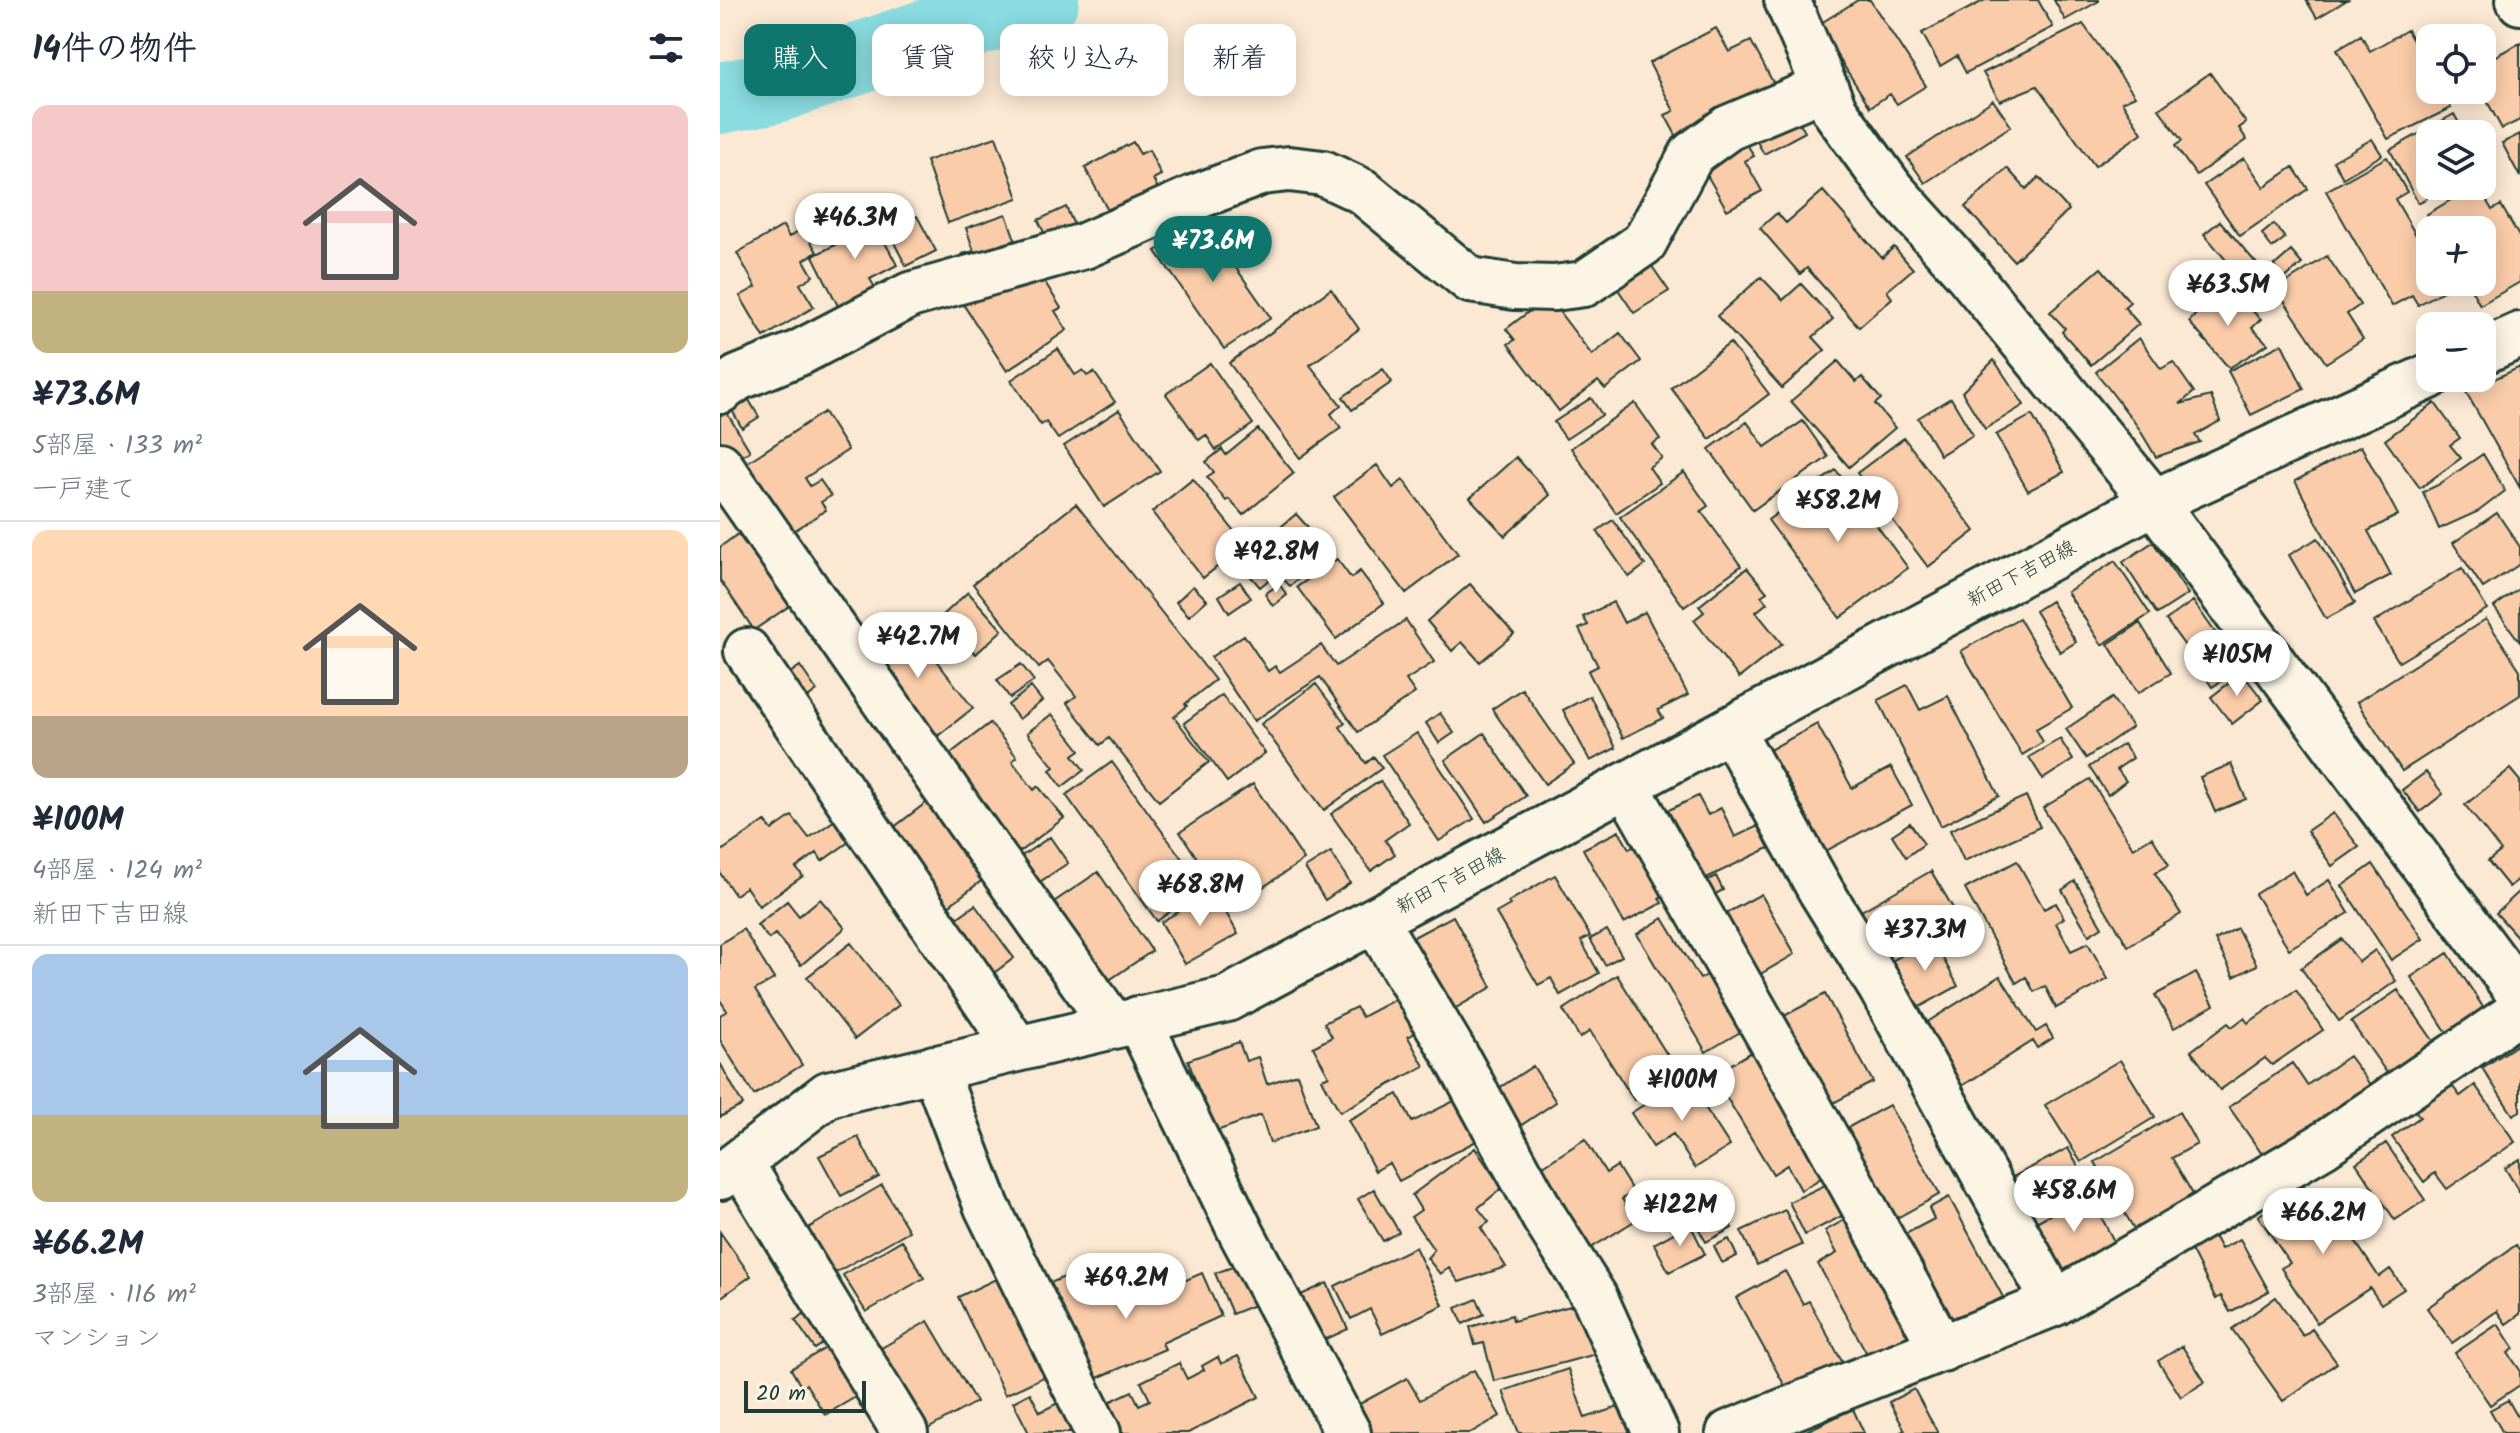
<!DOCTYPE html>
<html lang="ja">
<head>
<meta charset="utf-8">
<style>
	:root { --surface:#fff; --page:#f6f6f7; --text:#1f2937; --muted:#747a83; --line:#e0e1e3; --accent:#0f766e }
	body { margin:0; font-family:Kalam,"Klee One",sans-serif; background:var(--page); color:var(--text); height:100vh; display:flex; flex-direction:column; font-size:30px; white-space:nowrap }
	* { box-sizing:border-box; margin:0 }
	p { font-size:26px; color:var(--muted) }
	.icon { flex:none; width:44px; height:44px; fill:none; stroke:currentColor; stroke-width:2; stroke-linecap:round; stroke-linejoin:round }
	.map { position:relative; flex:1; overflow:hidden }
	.sheet { display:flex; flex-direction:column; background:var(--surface); width:720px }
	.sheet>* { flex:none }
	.top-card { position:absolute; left:24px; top:24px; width:760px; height:72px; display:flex; gap:16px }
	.buttons { position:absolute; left:1696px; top:24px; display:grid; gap:16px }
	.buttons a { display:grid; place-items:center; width:80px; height:80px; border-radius:16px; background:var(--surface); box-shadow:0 4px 20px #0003; font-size:40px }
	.scale { position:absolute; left:24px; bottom:20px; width:122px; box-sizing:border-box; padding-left:8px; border:4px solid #1f3d34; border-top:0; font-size:22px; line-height:28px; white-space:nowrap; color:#1f3d34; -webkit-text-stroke:6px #fcf5e5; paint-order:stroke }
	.price { position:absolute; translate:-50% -68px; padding:0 18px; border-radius:28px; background:#fff; color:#222; font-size:26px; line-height:52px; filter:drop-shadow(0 2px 4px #0008) }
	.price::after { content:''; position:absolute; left:50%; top:48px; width:24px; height:18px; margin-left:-12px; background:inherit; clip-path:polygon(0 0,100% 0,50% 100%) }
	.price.selected { background:var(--accent); color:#fff }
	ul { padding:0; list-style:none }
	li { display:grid; align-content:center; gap:16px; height:424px; padding:0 32px }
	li+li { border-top:2px solid var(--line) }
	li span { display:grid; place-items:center; height:248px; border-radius:16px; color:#555 }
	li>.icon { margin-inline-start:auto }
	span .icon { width:144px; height:144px; fill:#fffc; stroke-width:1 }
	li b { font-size:34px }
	h2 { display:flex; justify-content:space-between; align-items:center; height:96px; padding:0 32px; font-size:34px }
	.tag { padding:0 28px; border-radius:16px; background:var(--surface); box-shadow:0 4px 20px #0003; font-size:28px; line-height:72px }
	.tag.selected { background:var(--accent); color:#fff }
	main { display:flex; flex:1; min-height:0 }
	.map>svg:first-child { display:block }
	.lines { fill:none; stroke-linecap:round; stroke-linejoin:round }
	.river { stroke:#8adce1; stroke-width:72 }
	.building { fill:#facca9; stroke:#1f3d34; stroke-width:2 }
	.minor-casing { stroke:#1f3d34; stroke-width:50 }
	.major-casing { stroke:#1f3d34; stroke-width:50 }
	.minor { stroke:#fcf5e5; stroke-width:44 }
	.major { stroke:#fcf5e5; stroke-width:44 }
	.labels { text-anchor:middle; stroke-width:6; stroke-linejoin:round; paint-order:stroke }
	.street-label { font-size:20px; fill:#1f3d34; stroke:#fcf5e5 }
</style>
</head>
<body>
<main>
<section class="sheet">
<h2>14件の物件<svg class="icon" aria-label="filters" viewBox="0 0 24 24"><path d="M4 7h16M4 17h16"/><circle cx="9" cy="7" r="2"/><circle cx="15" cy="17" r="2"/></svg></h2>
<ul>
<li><span style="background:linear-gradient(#f6c9c9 75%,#c2b280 0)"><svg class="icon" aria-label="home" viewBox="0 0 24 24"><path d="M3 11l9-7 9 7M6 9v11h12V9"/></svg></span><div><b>¥73.6M</b><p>5部屋 · 133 m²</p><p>一戸建て</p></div></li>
<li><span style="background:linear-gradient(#ffd9b3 75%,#b9a48a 0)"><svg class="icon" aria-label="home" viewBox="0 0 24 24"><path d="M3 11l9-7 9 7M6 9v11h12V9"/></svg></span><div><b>¥100M</b><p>4部屋 · 124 m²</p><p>新田下吉田線</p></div></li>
<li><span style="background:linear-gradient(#a9c7e8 65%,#c2b280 0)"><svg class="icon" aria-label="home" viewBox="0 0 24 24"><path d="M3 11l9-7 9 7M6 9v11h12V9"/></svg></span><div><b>¥66.2M</b><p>3部屋 · 116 m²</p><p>マンション</p></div></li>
</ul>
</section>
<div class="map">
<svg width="1800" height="1433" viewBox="0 0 1800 1433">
	<rect width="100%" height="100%" fill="#fbe9d3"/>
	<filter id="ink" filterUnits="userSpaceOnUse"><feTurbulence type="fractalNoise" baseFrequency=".0125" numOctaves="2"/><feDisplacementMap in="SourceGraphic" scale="16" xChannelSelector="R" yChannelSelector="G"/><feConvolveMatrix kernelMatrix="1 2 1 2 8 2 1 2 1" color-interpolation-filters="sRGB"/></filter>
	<g filter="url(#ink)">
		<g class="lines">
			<path class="river" d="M0,98L56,87L198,38L323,0"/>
		</g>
		<path class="building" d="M1138,0H1150L1206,86L1177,104L1170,94L1150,107L1098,25Z
			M1265,0H1318L1333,27L1246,73L1237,56L1220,66L1202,33Z
			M1334,0H1379V1L1345,20Z
			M1586,0H1627L1597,18Z
			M1363,24L1415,96L1402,102L1422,133L1375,166L1317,86L1280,101L1263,73Z
			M996,28L1009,52L1031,41L1056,88L958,139L945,115L954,111L929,63Z
			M1687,30L1710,71V90H1721L1731,108L1668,139L1617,49L1641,35L1650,51Z
			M1800,43V120L1782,129L1761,90L1762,63Z
			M1490,73L1526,123L1519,128L1527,140L1476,175L1455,146L1462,141L1439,109Z
			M1273,100L1291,126L1205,183L1187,157Z
			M1072,108L1085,132L1044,154L1031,131Z
			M1734,114L1745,134H1710V186H1730L1698,203L1670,150Z
			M1020,132L1034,156L1025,161L1042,191L1007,210L976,156Z
			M1800,134V177L1782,143Z
			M276,137L298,198L228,223L206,161Z
			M1652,139L1662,155L1623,178L1613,161Z
			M413,142L420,154L429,150L441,175L433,179L440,192L392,218L365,168Z
			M1667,157L1687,192L1675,199L1697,237L1706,232L1710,238V282L1737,283L1698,305L1692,295L1672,306L1606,191Z
			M1524,158L1544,187L1573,167L1588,189L1520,236L1484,185Z
			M1287,168L1306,189L1319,177L1349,210L1294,261L1245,207Z
			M1755,186H1758L1772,210L1781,205L1800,238V282L1760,305L1747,282H1762V230H1716L1707,214Z
			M1103,191L1162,258L1174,247L1193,269L1167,291L1172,298L1139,327L1087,268L1080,274L1040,228L1057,213L1066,223Z
			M346,207L358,234L331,247L318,220Z
			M150,214L177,265L150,279L156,289L119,308L93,256L115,245L110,234Z
			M286,214L301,256L246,269L242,254L254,251L246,228Z
			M197,216L216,251L186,266L168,231Z
			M482,219L551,318L504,349L436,251Z
			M1500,221L1543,271L1527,285L1484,234Z
			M1554,224L1565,238L1552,248L1542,234Z
			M63,226L69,237L83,228L97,252L84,260L93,276L80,284L94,307L44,337L20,296L36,287L17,253Z
			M1571,251L1582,264L1564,279L1554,266Z
			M1607,256L1640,305L1627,314L1643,339L1606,363L1556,289Z
			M929,262L949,291L914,313L895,285Z
			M1381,268L1410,302L1404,307L1419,324L1371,365L1342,332L1345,328L1330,312Z
			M1041,277L1063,300L1081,284L1113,319L1093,337L1105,350L1062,388L997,316Z
			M323,279L341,308L335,311L347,330L287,371L241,301Z
			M1500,286L1521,309L1525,304L1541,319L1532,328L1548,344L1509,368L1469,322Z
			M611,289L639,329L590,365L621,405L611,414L621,428L580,458L509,363Z
			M828,297L872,355L900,333L921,361L885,389L878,381L839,411L788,344L795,340L786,329Z
			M1419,338L1441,369L1453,362L1474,392L1460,404L1491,396L1500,421L1475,435L1480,442L1436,457L1418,427L1376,372Z
			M1010,343L1049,394L990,439L951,388Z
			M1562,344L1584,389L1531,415L1508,371Z
			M338,349L355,375L363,370L367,376L374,372L395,402L338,439L326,422L321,425L291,380Z
			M1274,360L1304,405L1265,429L1242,392Z
			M1118,361L1136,382L1142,377L1161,399L1155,404L1175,428L1129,467L1071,401Z
			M490,363L533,424L496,450L486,435L479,440L446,394Z
			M1800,367V488L1746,392Z
			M663,369L672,382L632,410L623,397Z
			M26,395L39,417L22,428L9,405Z
			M871,398L882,415L846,439L834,422Z
			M1231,398L1253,435L1220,455L1198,418Z
			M915,403L940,439L932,444L942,458L929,467L940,483L896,513L851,448Z
			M1715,403L1740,438L1730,445L1741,458L1700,488L1665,440Z
			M4,408L30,451L12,462L0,442V411Z
			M399,410L440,471L384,507L344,446Z
			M104,412L128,450L85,478L90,486L100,480L111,496L101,502L106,510L66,536L20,467Z
			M1312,415L1344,472L1308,491L1276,435Z
			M1083,421L1108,457L1033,510L989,449L1027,422L1045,447Z
			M538,429L574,473L523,515L509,499L506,501L487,477L494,472L486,462L502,449L506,455Z
			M1184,438L1255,531L1208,567L1137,473Z
			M1641,446L1678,515L1648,531L1671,575L1635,594L1575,481Z
			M1763,454L1785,491L1759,511L1719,529L1703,492L1718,485Z
			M796,457L830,495L785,536L750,498Z
			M657,465L673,488L683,480L738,554L686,593L614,497Z
			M1116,470L1188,568L1120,618L1048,520Z
			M964,472L988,506L981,511L1021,566L964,607L900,517Z
			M473,479L525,545L483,578L432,512Z
			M356,504L495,680L465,704L467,706L454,717L489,762L439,801L389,738L380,745L347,703L356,696L328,661L319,668L253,584Z
			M1777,513L1800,547V564L1763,588L1733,543Z
			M576,514L610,552L570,586L557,573L540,587L519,563Z
			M893,520L925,565L909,577L877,531Z
			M18,534L33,555L43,549L78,600L34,630L0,580V547Z
			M1598,538L1635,603L1606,619L1569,555Z
			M1433,542L1468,594L1437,614L1403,562Z
			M617,559L631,578L640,571L664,603L616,639L577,587Z
			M1395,561L1430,614L1382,645L1347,592Z
			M1027,568L1047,592L1041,596L1047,603L1036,612L1062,644L1019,678L974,620L984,612L979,606Z
			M1742,568L1767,609L1679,662L1654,622Z
			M520,582L531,598L509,613L499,596Z
			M559,584L567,595L553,606L545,594Z
			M750,584L794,634L760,662L742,642L732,651L707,621Z
			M473,586L487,600L469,616L456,602Z
			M1800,588V642L1774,607Z
			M248,592L282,630L256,654L221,617Z
			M1331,601L1356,642L1340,652L1315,611Z
			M1473,601L1497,635L1471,654L1446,620Z
			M893,602L904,623L925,612L968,695L938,710L943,718L903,738L868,671L878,666L859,629L868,625L863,617Z
			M194,617L208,635L201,641L253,708L210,742L144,656Z
			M1299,618L1352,708L1316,729L1323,742L1302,755L1241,651Z
			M1766,619L1800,670V695L1682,771L1637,702Z
			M686,620L714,662L686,680L695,693L638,732L600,677L534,721L491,657L524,635L548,671L555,666L560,672L601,645L616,666Z
			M1420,623L1451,673L1418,693L1388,644Z
			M1505,646L1520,669L1492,687L1477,664Z
			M301,664L314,681L290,698L277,680Z
			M80,666L97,691L77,706L59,681Z
			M1522,673L1543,700L1512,724L1491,697Z
			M596,684L625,723L620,727L646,763L654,757L662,768L604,810L541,724Z
			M1187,685L1200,710L1228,696L1279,796L1221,826L1158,700Z
			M311,687L322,701L299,719L288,705Z
			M802,689L854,764L825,784L772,709Z
			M502,695L545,753L507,782L464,723Z
			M870,696L896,748L870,761L843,710Z
			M1392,698L1412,727L1366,758L1346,729Z
			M720,713L734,733L719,743L706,723Z
			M332,714L360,750L353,755L364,770L342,787L330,770L334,767L307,733Z
			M270,723L297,757L292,761L314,790L318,786L344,818L290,859L217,764Z
			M1097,724L1132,788L1171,767L1192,805L1106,851L1064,774L1056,778L1042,754Z
			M697,733L754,819L719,841L662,755Z
			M764,733L806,796L766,822L725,760Z
			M1340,739L1353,760L1323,779L1309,757Z
			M1403,744L1413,758L1397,769L1406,781L1388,795L1369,767Z
			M392,762L483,888L437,921L346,795Z
			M1511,764L1526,799L1495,812L1480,777Z
			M1790,769L1800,781V878L1789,887L1768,861L1781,851L1745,805Z
			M1706,772L1723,794L1700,812L1682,790Z
			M1370,779L1413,848L1432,837L1449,865L1435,873L1461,914L1408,946L1323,808Z
			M660,781L689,823L665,840L675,854L651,871L611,814Z
			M533,784L584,860L510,909L460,832Z
			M978,796L988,815L1001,808L1015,837L1038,826L1049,848L970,886L936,816Z
			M1306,796L1320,827L1244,861L1230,830Z
			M211,799L269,875L227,907L169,831Z
			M1613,813L1639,847L1612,866L1587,831Z
			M72,816L89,838L118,818L133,839L102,861L97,853L76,868L83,876L39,906L26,887L15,895L0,873V852L45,821L52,830Z
			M1190,823L1204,844L1186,857L1172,835Z
			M899,831L909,849L931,837L958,887L939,898L942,903L904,923L863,849Z
			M330,837L348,863L315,885L297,859Z
			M611,852L630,883L605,900L585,868Z
			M1297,861L1324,909L1336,903L1344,918L1336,923L1351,951L1368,943L1388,979L1336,1008L1325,986L1314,992L1306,977L1296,983L1245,889Z
			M1653,864L1703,939L1671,960L1622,886Z
			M1211,871L1246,930L1222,944L1211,928L1162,958L1136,914Z
			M1572,871L1586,895L1609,880L1629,913L1569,949L1535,894Z
			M378,872L432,951L379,987L325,908Z
			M835,875L870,936L861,941L879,973L840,995L831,978L818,985L776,913L790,905L788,902Z
			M996,876L1003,890L990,897L983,883Z
			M1355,881L1382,927L1369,935L1342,890Z
			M494,891L518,934L465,964L441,922Z
			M1800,891V940L1776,913Z
			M1041,894L1075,954L1037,976L1003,915Z
			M100,899L125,928L81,965L55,934L49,939L37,925L67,901L79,916Z
			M255,905L294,958L263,981L230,923Z
			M733,916L772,987L727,1013L688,940Z
			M943,918L980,979L1000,967L1034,1024L986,1052L917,934Z
			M1517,928L1537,965L1514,977L1495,940Z
			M23,929L54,979L35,990L82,1065L34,1095L0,1040V1015L7,1011L0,1000V944Z
			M887,930L902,956L885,965L870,939Z
			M1212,938L1238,986L1198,1008L1172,961Z
			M1622,939L1639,962L1655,950L1676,981L1619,1021L1581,968Z
			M131,943L179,1005L135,1039L87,977Z
			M1728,953L1770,1018L1733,1042L1691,977Z
			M1476,973L1494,1005L1454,1028L1435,995Z
			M897,975L958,1072L914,1100L870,1031L860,1038L843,1010Z
			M1280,976L1316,1032L1326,1026L1333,1038L1317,1048L1313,1041L1237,1089L1198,1028Z
			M1576,990L1603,1030L1552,1065L1545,1058L1500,1090L1471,1051L1508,1023L1512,1027L1524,1018L1528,1023Z
			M1678,990L1721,1052L1674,1083L1631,1022Z
			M685,994L704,1028L688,1037L704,1066L620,1112L602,1079L609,1076L593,1047L612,1037L604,1023L636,1007L642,1017Z
			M1105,994L1153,1082L1100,1110L1051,1023Z
			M519,1042L526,1061L538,1057L547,1084L577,1074L596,1126L550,1143L541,1115L494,1132L468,1060Z
			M1797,1045L1800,1050V1111L1793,1115L1762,1068Z
			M1035,1050L1118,1168L1081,1190L1067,1165L1053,1174L993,1075Z
			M1629,1056L1654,1090L1549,1164L1509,1107L1572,1063L1587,1085Z
			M1400,1060L1435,1117L1361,1162L1325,1105Z
			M0,1063L23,1105L0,1117Z
			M813,1066L836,1102L797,1128L773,1092Z
			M966,1078L1010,1146L975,1168L953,1134L933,1147L911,1113Z
			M1730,1083L1740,1096L1755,1085L1795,1142L1727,1189L1715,1173L1704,1182L1672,1137L1700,1117L1694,1109Z
			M678,1094L692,1122L748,1094L770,1134L679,1181L669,1163L655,1171L628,1120Z
			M1169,1105L1220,1194L1159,1228L1109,1138Z
			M1459,1112L1477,1144L1452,1158L1479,1205L1420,1239L1375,1162Z
			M138,1137L159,1177L121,1196L99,1156Z
			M865,1139L886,1173L897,1166L913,1192L902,1199L916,1220L858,1256L817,1170Z
			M1666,1143L1705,1200L1675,1220L1636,1163Z
			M755,1148L782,1188L758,1208L769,1222L761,1228L786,1267L739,1282L729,1268L720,1274L707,1258L714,1250L691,1217L701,1210L692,1195Z
			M1348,1148L1365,1179L1310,1209L1293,1177Z
			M1800,1159V1193L1785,1168Z
			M1107,1184L1122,1216L1085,1235L1069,1202Z
			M162,1185L189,1231L104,1279L78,1234Z
			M1584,1186L1596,1203L1605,1196L1659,1277L1670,1269L1684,1289L1661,1304L1650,1288L1597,1323L1561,1268L1570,1263L1538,1216Z
			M654,1189L679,1232L663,1241L638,1199Z
			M1000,1190L1007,1202L1000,1206L1012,1228L986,1242L967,1208Z
			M1369,1194L1396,1245L1339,1275L1312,1224Z
			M1229,1197L1283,1297L1221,1331L1172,1241L1214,1219L1209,1208Z
			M1065,1210L1082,1245L1037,1265L1021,1231Z
			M1135,1214L1201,1336L1152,1363L1098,1264L1117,1253L1105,1231Z
			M970,1224L985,1254L949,1272L934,1244Z
			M0,1232L31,1276L0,1298Z
			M1494,1236L1501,1249L1520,1239L1549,1291L1510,1312L1501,1296L1496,1299L1470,1248Z
			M1009,1239L1017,1256L1002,1263L994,1246Z
			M182,1240L204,1278L146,1312L123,1275Z
			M1796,1245L1800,1251V1314L1786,1324L1777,1311L1732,1343L1707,1308Z
			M695,1247L723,1305L662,1334L650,1309L631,1319L615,1286Z
			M521,1264L537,1304L512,1314L495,1273Z
			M363,1269L378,1301L404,1290L406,1296L417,1291L420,1300L482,1273L501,1316L442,1343L445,1349L366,1383L323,1286Z
			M1065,1271L1083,1304L1089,1301L1125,1367L1071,1397L1016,1298Z
			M280,1277L338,1370L285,1395L238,1297Z
			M607,1283L628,1329L600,1342L570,1300Z
			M1556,1297L1583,1336L1592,1329L1617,1363L1563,1401L1512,1329Z
			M757,1299L764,1314L743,1324L736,1308Z
			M866,1302L880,1353L774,1381L764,1343L755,1345L750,1327L792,1315L793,1321Z
			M97,1305L117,1334L95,1349L75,1320Z
			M208,1321L256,1402L206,1430L158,1350Z
			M1778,1324L1794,1349L1788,1353L1800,1370V1385L1770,1405L1735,1353Z
			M119,1340L144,1392L105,1415L86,1384L82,1388L71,1369Z
			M1462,1346L1485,1382L1461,1397L1438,1361Z
			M518,1356L539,1397L468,1433H386L374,1409L412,1391L419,1405L430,1400L421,1382L459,1363L467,1379L484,1370L482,1366L498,1357L501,1364Z
			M848,1369L865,1418L916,1401L927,1433H799L783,1391Z
			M754,1370L780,1416L750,1433H649L634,1407L687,1378L700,1400Z
			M1194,1389L1209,1417L1218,1433H1179L1185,1430L1169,1402Z
			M310,1393L320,1412L346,1399L364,1433H309L293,1402Z
			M1788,1400L1800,1421V1433H1783L1770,1410Z
			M1133,1409L1144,1433H1082Z"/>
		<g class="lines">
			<defs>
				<path id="minor" d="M1799,0L1800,2
					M0,391L18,378L79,353L190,295L364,246L476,197L542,172L569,169L603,173L642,191L750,280L795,287L834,288L864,284L924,243L972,154L1008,128L1105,87
					M0,465L250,824L393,1025
					M1434,502L1800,995
					M27,651L297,1048
					M1011,729L1101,891L1161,988L1335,1303
					M906,785L1082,1094L1222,1349
					M655,920L736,1056L824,1217L875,1298L936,1433
					M418,1019L522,1234L628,1433
					M214,1068L267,1207L378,1433
					M20,1162L185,1433
					M1009,1433L1335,1303L1602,1146L1800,1011"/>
				<path id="major" d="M1067,0L1115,111L1172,190L1245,271L1434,502
					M1762,352L1800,335
					M0,1177L108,1094L507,999L1434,502L1710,376"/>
			</defs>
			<use href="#minor" class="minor-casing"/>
			<use href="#major" class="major-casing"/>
			<use href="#minor" class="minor"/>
			<use href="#major" class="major"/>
		</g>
	</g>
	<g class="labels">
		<g class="street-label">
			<text transform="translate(1301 573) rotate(-28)" y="7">新田下吉田線</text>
			<text transform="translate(730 880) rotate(-28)" y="7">新田下吉田線</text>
		</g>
	</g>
</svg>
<div class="buttons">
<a><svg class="icon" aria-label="locate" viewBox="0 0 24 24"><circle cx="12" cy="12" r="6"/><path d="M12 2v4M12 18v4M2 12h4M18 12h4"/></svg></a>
<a><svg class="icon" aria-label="layers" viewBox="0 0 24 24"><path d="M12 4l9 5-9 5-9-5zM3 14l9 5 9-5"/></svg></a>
<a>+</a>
<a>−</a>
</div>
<div class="scale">20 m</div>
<b class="price" style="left:135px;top:261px">¥46.3M</b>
<b class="price selected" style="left:493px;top:284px">¥73.6M</b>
<b class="price" style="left:1508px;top:328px">¥63.5M</b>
<b class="price" style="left:1118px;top:544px">¥58.2M</b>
<b class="price" style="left:556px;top:595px">¥92.8M</b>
<b class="price" style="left:198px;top:680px">¥42.7M</b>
<b class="price" style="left:1517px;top:698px">¥105M</b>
<b class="price" style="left:480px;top:928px">¥68.8M</b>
<b class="price" style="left:1205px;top:973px">¥37.3M</b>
<b class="price" style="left:962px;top:1123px">¥100M</b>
<b class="price" style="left:1354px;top:1234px">¥58.6M</b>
<b class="price" style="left:960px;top:1248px">¥122M</b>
<b class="price" style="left:1603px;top:1256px">¥66.2M</b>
<b class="price" style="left:406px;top:1321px">¥69.2M</b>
<div class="top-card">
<a class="tag selected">購入</a>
<a class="tag">賃貸</a>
<a class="tag">絞り込み</a>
<a class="tag">新着</a>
</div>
</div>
</main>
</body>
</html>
